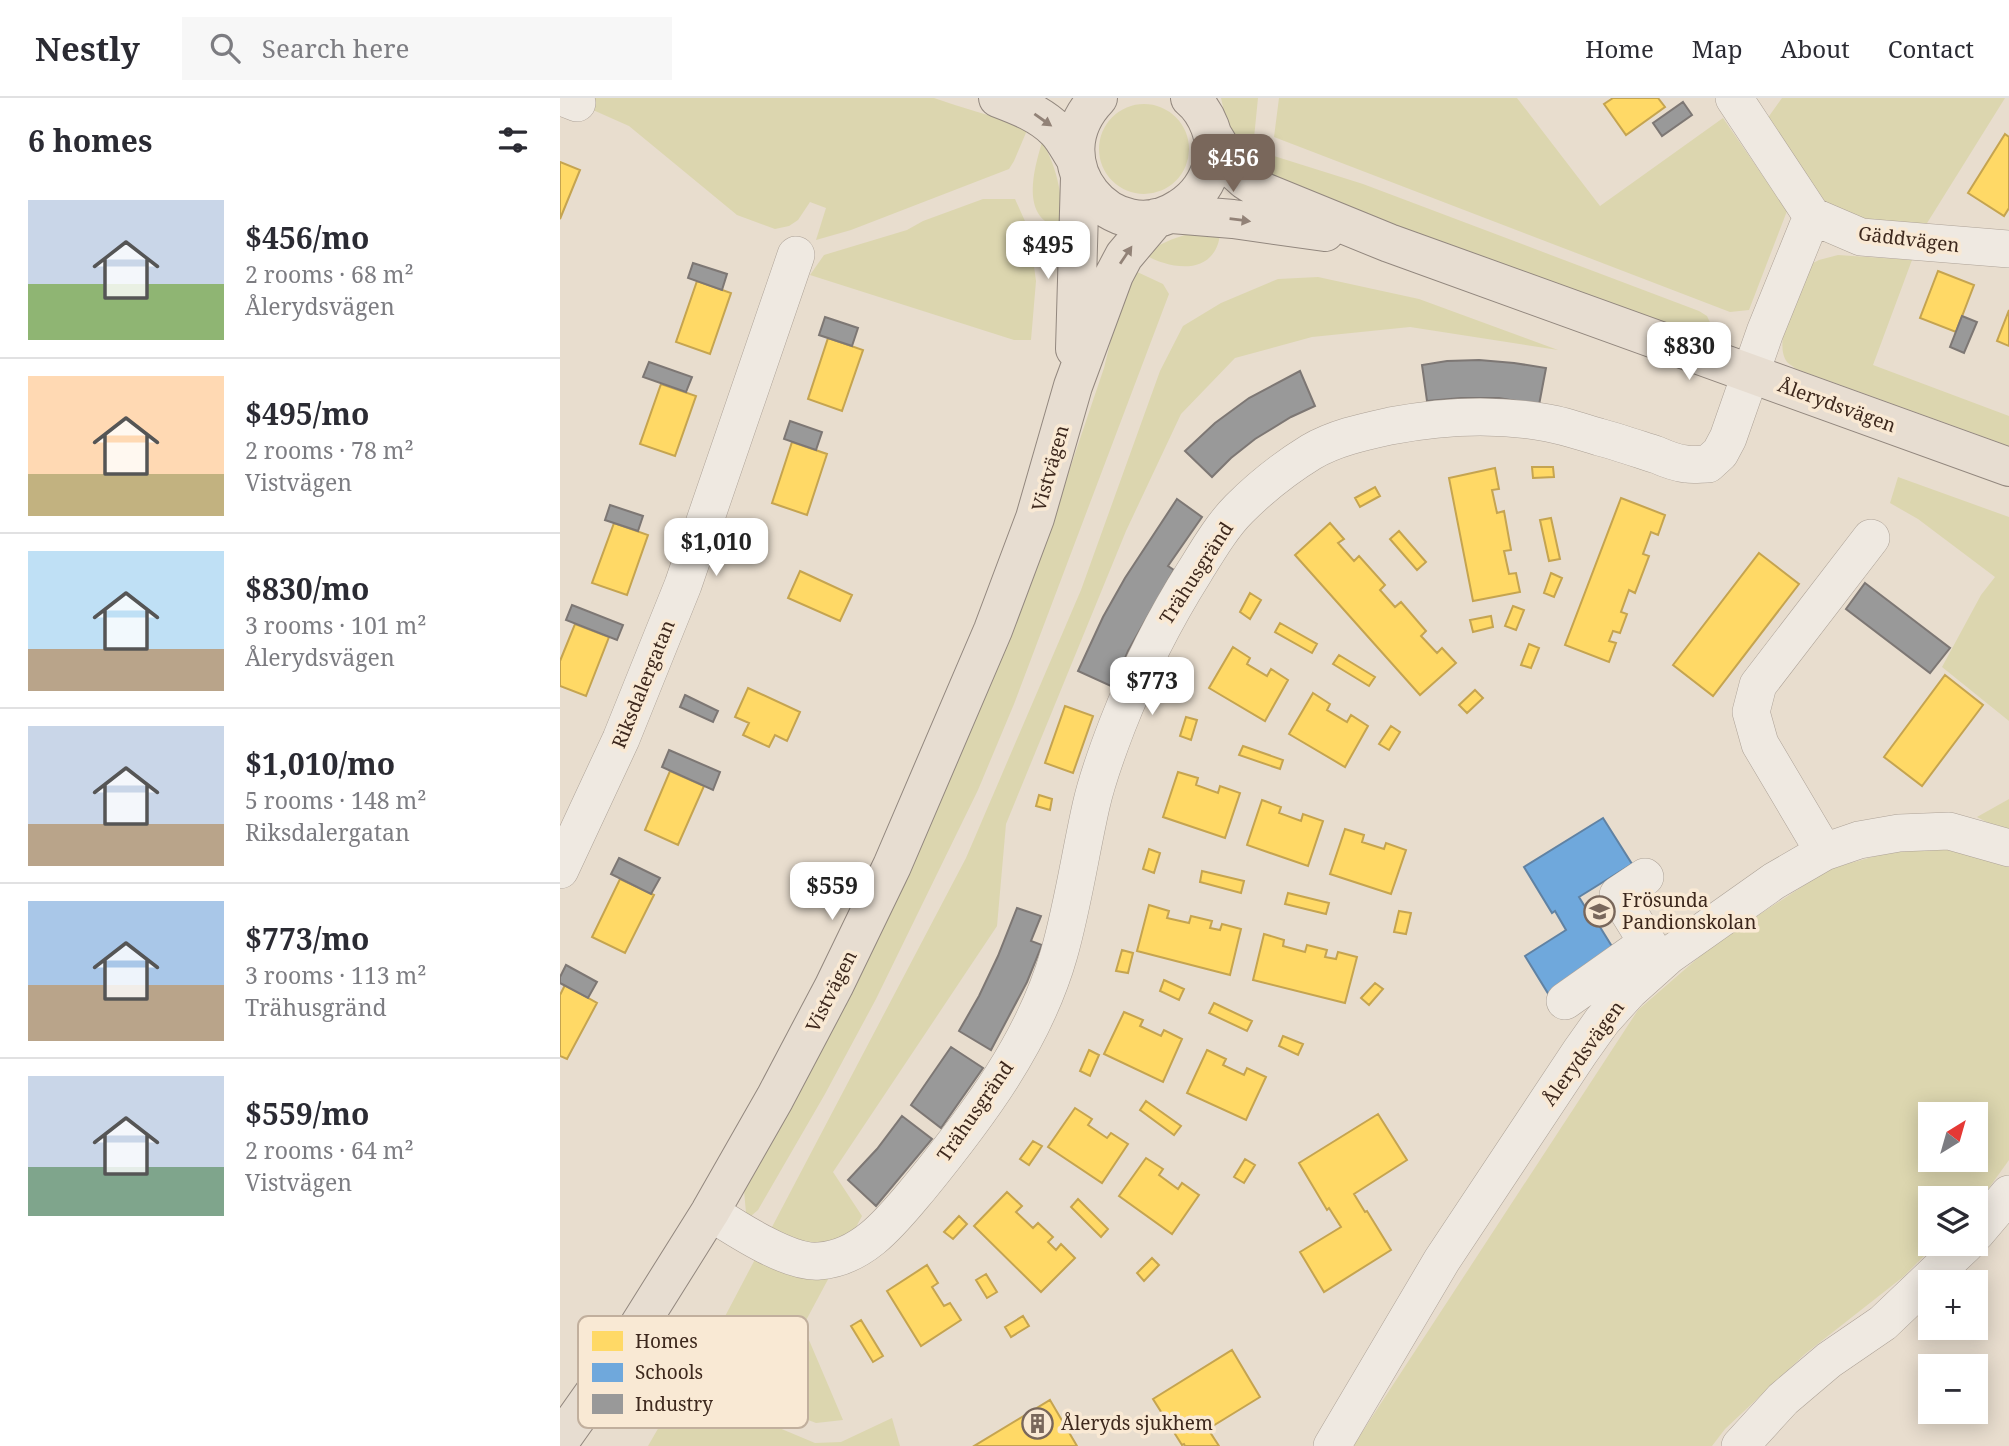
<!DOCTYPE html>
<html lang="en">
<head>
<meta charset="utf-8">
<style>
	:root { --surface:#fff; --page:#f7f7f7; --text:#2b2b33; --muted:#7c7c81; --line:#e1e1e2; --accent:#79675b }
	body { margin:0; font-family:"Noto Serif",serif; background:var(--page); color:var(--text); height:100vh; display:flex; flex-direction:column; font-size:26px; white-space:nowrap }
	* { box-sizing:border-box; margin:0 }
	p { font-size:23px; color:var(--muted) }
	.icon { flex:none; width:38px; height:38px; fill:none; stroke:currentColor; stroke-width:2; stroke-linecap:round; stroke-linejoin:round }
	.map { position:relative; flex:1; overflow:hidden }
	.side { display:flex; flex-direction:column; background:var(--surface); width:560px }
	.side>* { flex:none }
	.needle { width:46px; rotate:37deg }
	.controls { position:absolute; left:1358px; top:1004px; display:grid; gap:14px }
	.controls a { display:grid; place-items:center; width:70px; height:70px; border-radius:0px; background:var(--surface); box-shadow:0 4px 18px #0003; font-size:35px }
	.price { position:absolute; translate:-50% -60px; padding:0 16px; border-radius:14px; background:#fff; color:#222; font-size:23px; line-height:46px; filter:drop-shadow(0 2px 4px #0008) }
	.price::after { content:''; position:absolute; left:50%; top:42px; width:21px; height:16px; margin-left:-10px; background:inherit; clip-path:polygon(0 0,100% 0,50% 100%) }
	.price.on { background:var(--accent); color:#fff }
	ul { padding:0; list-style:none }
	li { display:flex; align-items:center; gap:21px; height:175px; padding:0 28px }
	li+li { border-top:2px solid var(--line) }
	li span { display:grid; place-items:center; flex:none; width:196px; height:140px; border-radius:0px; color:#555 }
	li>.icon { margin-inline-start:auto }
	span .icon { width:84px; height:84px; fill:#fffc; stroke-width:1 }
	li b { font-size:30px }
	h2 { display:flex; justify-content:space-between; align-items:center; height:84px; padding:0 28px; font-size:30px }
	header { display:flex; align-items:center; gap:42px; box-sizing:border-box; height:98px; padding:0 35px; background:var(--surface); border-bottom:2px solid var(--line) }
	header strong { font-size:33px }
	nav { display:flex; gap:38px; margin-inline-start:auto; font-size:24px }
	.search { width:490px; height:63px; background:var(--page); display:flex; align-items:center; gap:18px; box-sizing:border-box; padding:0 24px; border-radius:0px; color:var(--muted); font-size:26px }
	main { display:flex; flex:1; min-height:0 }
	.map>svg:first-child { display:block }
	.green { fill:#dcd6af; fill-rule:evenodd }
	.homes { fill:#ffd966; stroke:#c5a450; stroke-width:2 }
	.schools { fill:#6fa8dc; stroke:#6082a3; stroke-width:2 }
	.industry { fill:#999; stroke:#7d7774; stroke-width:2 }
	.lines { fill:none; stroke-linecap:round; stroke-linejoin:round }
	.minor-casing { stroke:#ada297; stroke-width:38 }
	.major-casing { stroke:#92877e; stroke-width:40 }
	.minor { stroke:#efe9e1; stroke-width:37 }
	.major { stroke:#e7ddd1; stroke-width:38 }
	.oneway { fill:#928277 }
	.labels { text-anchor:middle; stroke-width:7; stroke-linejoin:round; paint-order:stroke }
	.street-label { font-size:19px; fill:#3d281d; stroke:#f9e9d4 }
	.poi-label { font-size:19px; fill:#3d281d; stroke:#f9e9d4; text-anchor:start }
	.key { fill:#f9e9d4; stroke:#c1af9d; stroke-width:2 }
	.key-label { font-size:19px; fill:#3d281d }
</style>
</head>
<body>
<header>
<strong>Nestly</strong>
<div class="search"><svg class="icon" aria-label="search" viewBox="0 0 24 24"><circle cx="10" cy="10" r="6"/><path d="M15 15l6 6"/></svg>Search here</div>
<nav><a>Home</a><a>Map</a><a>About</a><a>Contact</a></nav>
</header>
<main>
<section class="side">
<h2>6 homes<svg class="icon" aria-label="filters" viewBox="0 0 24 24"><path d="M4 7h16M4 17h16"/><circle cx="9" cy="7" r="2"/><circle cx="15" cy="17" r="2"/></svg></h2>
<ul>
<li><span style="background:linear-gradient(#c9d6e8 60%,#8fb573 0)"><svg class="icon" aria-label="home" viewBox="0 0 24 24"><path d="M3 11l9-7 9 7M6 9v11h12V9"/></svg></span><div><b>$456/mo</b><p>2 rooms · 68 m²</p><p>Ålerydsvägen</p></div></li>
<li><span style="background:linear-gradient(#ffd9b3 70%,#c2b280 0)"><svg class="icon" aria-label="home" viewBox="0 0 24 24"><path d="M3 11l9-7 9 7M6 9v11h12V9"/></svg></span><div><b>$495/mo</b><p>2 rooms · 78 m²</p><p>Vistvägen</p></div></li>
<li><span style="background:linear-gradient(#bfe0f5 70%,#b9a48a 0)"><svg class="icon" aria-label="home" viewBox="0 0 24 24"><path d="M3 11l9-7 9 7M6 9v11h12V9"/></svg></span><div><b>$830/mo</b><p>3 rooms · 101 m²</p><p>Ålerydsvägen</p></div></li>
<li><span style="background:linear-gradient(#c9d6e8 70%,#b9a48a 0)"><svg class="icon" aria-label="home" viewBox="0 0 24 24"><path d="M3 11l9-7 9 7M6 9v11h12V9"/></svg></span><div><b>$1,010/mo</b><p>5 rooms · 148 m²</p><p>Riksdalergatan</p></div></li>
<li><span style="background:linear-gradient(#a9c7e8 60%,#b9a48a 0)"><svg class="icon" aria-label="home" viewBox="0 0 24 24"><path d="M3 11l9-7 9 7M6 9v11h12V9"/></svg></span><div><b>$773/mo</b><p>3 rooms · 113 m²</p><p>Trähusgränd</p></div></li>
<li><span style="background:linear-gradient(#c9d6e8 65%,#7fa58c 0)"><svg class="icon" aria-label="home" viewBox="0 0 24 24"><path d="M3 11l9-7 9 7M6 9v11h12V9"/></svg></span><div><b>$559/mo</b><p>2 rooms · 64 m²</p><p>Vistvägen</p></div></li>
</ul>
</section>
<div class="map">
<svg width="1449" height="1348" viewBox="0 0 1449 1348">
	<rect width="100%" height="100%" fill="#e8ddce"/>
	<path class="green" d="M30,0H374C405,11 437,19 468,30L454,63L449,71L291,132L256,142L266,110L250,104L238,122L229,128L215,131L177,117L69,28L33,12Z
		M661,0H698L694,40L682,62L666,22Z
		M719,0H957L1040,108L1163,20L1227,113L1189,212L1170,214L714,39Z
		M1222,0H1445L1364,130L1289,122L1269,109L1207,21Z
		M539 51a45 45 0 1 1 90 0a45 45 0 1 1-90 0Z
		M482,44C499,71 501,100 505,131C459,124 473,75 482,44Z
		M714,58L803,86L1139,213L1147,218L1154,233L1150,241L712,84L699,76L706,60Z
		M423,101H455L469,132L476,183L471,242H454L250,177L264,157L347,132L363,123Z
		M630,136L660,137C654,178 612,172 585,157C599,146 612,140 630,136Z
		M1278,157L1352,162L1313,267L1449,318V348L1236,271C1235,270 1228,265 1227,264C1211,243 1241,189 1249,167L1259,162Z
		M573,172L603,186L609,196L454,606L418,692L316,901L265,996L198,1112L191,1118L186,1115L184,1092L483,450L544,270L565,184Z
		M758,179L859,201L998,252L850,229L752,239L675,260L621,316L566,433L446,726L437,828L273,1074L302,1118L243,1228L283,1322L256,1325L222,1312L164,1283L161,1226L406,760L521,492L600,273L623,228L661,205L718,181Z
		M1338,379L1449,419V623L1382,569L1421,497L1435,479L1358,421L1330,405Z
		M1449,701V736L1417,719Z
		M1359,746L1414,751L1449,767V1062L1421,1101L1416,1106V1101H1370V1146H1376L1343,1179L1245,1256L1165,1331L1152,1348H793L1078,912L1153,847L1269,771ZM1370,1017H1416V1062H1370Z
		M122,1289L255,1345L281,1344L332,1320L340,1348H88Z"/>
	<path class="homes" d="M1053,0H1098L1105,9L1066,37L1044,6Z
		M1445,36L1449,39V110L1444,118L1408,95Z
		M0,64L20,72L0,121Z
		M1378,173L1414,187L1396,234L1360,220Z
		M137,183L171,195L150,256L116,244Z
		M1449,212V248L1437,243Z
		M268,240L303,252L282,313L248,301Z
		M101,286L136,298L115,358L80,346Z
		M232,344L267,356L247,417L212,405Z
		M972,369H993L994,379L973,380Z
		M935,370L939,391L932,392L937,415L944,413L951,452L944,453L949,476L956,475L960,494L913,503L889,380Z
		M815,389L820,398L800,409L795,400Z
		M1061,400L1105,417L1098,437L1091,434L1083,456L1089,458L1075,495L1069,492L1061,514L1067,516L1060,535L1053,533L1049,543L1056,545L1049,564L1005,547Z
		M991,420L1000,461L989,463L980,422Z
		M54,425L88,437L67,497L32,485Z
		M770,425L784,441L778,445L794,463L799,458L825,487L820,492L835,509L841,504L866,533L861,538L877,555L882,550L896,565L860,597L735,457Z
		M839,433L866,464L857,472L830,441Z
		M1199,455L1239,486L1153,598L1113,567Z
		M240,473L292,497L280,523L228,500Z
		M991,475L1002,480L994,499L984,495Z
		M690,495L701,502L690,521L680,514Z
		M953,508L964,512L956,532L945,528Z
		M931,518L933,529L913,534L910,522Z
		M720,525L757,546L752,555L715,534Z
		M15,526L49,539L26,598L0,588V563Z
		M969,546L979,550L971,570L961,567Z
		M673,549L690,560L687,566L707,578L711,571L728,582L705,623L649,590Z
		M779,557L815,579L809,588L773,566Z
		M1385,577L1423,607L1362,688L1324,659Z
		M188,590L240,614L227,643L215,637L209,649L183,637L189,625L175,619Z
		M915,592L923,600L907,615L899,607Z
		M753,595L770,606L767,612L787,624L791,617L808,628L785,669L729,636Z
		M505,608L533,618L513,675L485,665Z
		M626,619L637,622L631,642L620,638Z
		M831,628L840,634L829,652L819,646Z
		M683,648L723,662L720,671L679,657Z
		M110,673L144,688L118,747L85,732Z
		M618,674L638,680L636,687L658,695L660,688L680,695L665,740L603,719Z
		M479,697L492,701L490,712L476,708Z
		M702,702L721,709L719,715L741,723L743,716L763,723L748,768L687,747Z
		M785,731L804,737L802,744L824,751L826,745L846,752L831,796L770,776Z
		M589,751L600,755L594,775L583,771Z
		M642,773L684,783L681,795L640,784Z
		M60,781L94,797L65,855L32,839Z
		M728,795L769,805L766,816L725,806Z
		M589,807L609,813L607,820L629,825L631,818L652,823L650,830L660,832L662,826L681,831L670,877L577,853Z
		M839,813L851,815L846,836L834,834Z
		M704,836L724,842L723,848L745,854L747,847L767,852L765,859L776,861L778,854L797,859L785,905L693,882Z
		M562,852L573,855L568,875L556,873Z
		M604,882L624,891L619,902L600,893Z
		M815,885L823,891L809,907L801,900Z
		M5,887L37,905L7,961L0,958V897Z
		M654,905L692,923L687,933L649,915Z
		M564,914L583,922L580,928L601,938L604,932L622,941L603,984L544,956Z
		M723,938L743,946L738,957L719,948Z
		M529,952L539,957L530,978L520,973Z
		M647,952L666,961L663,967L684,977L687,970L706,979L686,1022L627,995Z
		M586,1003L621,1028L614,1037L580,1012Z
		M515,1010L532,1021L528,1027L547,1040L551,1035L568,1046L542,1085L488,1049Z
		M818,1016L847,1062L794,1096L805,1114L807,1113L831,1152L764,1194L740,1154L781,1129L769,1110L767,1112L739,1065Z
		M473,1043L482,1048L469,1067L460,1061Z
		M586,1060L603,1071L599,1077L618,1091L622,1085L639,1097L612,1136L559,1098Z
		M685,1061L695,1067L684,1085L674,1079Z
		M447,1094L462,1108L456,1114L473,1130L478,1125L493,1139L488,1144L496,1152L501,1146L515,1160L481,1194L414,1128Z
		M518,1101L548,1131L541,1139L511,1109Z
		M399,1118L407,1126L393,1141L384,1134Z
		M592,1160L599,1167L584,1183L577,1175Z
		M367,1167L378,1185L372,1189L384,1208L390,1205L401,1222L361,1248L327,1193Z
		M426,1176L437,1194L427,1200L416,1182Z
		M463,1218L469,1228L451,1239L445,1229Z
		M301,1222L323,1258L313,1264L291,1228Z
		M672,1252L700,1299L648,1331L659,1348H625L624,1346L622,1347L593,1301Z
		M490,1302L517,1348H414Z"/>
	<path class="schools" d="M1043,720L1072,766L1019,799L1030,817L1032,816L1056,855L989,897L965,858L1006,832L995,813L992,815L964,769Z"/>
	<path class="industry" d="M1123,4L1132,17L1102,38L1093,25Z
		M133,165L167,176L162,192L128,180Z
		M1402,218L1417,224L1404,255L1390,249Z
		M265,219L298,230L292,248L259,237Z
		M919,262L954,265L986,270L979,307L939,300H901L867,303L862,267L887,263Z
		M89,264L132,279L126,294L83,279Z
		M740,273L755,308L731,319L695,341L671,360L652,379L625,353L655,325L689,300Z
		M230,323L262,334L256,352L224,341Z
		M617,401L642,419L608,468L614,472L568,553L553,589L518,573L543,519L565,480Z
		M50,407L83,418L78,433L45,422Z
		M1305,485L1390,550L1370,575L1286,511Z
		M12,507L63,527L57,542L6,522Z
		M125,597L158,613L153,624L120,609Z
		M109,652L160,674L153,692L102,669Z
		M59,760L100,780L91,796L51,776Z
		M457,810L481,818L471,843L482,847L467,884L431,952L399,933L419,898L438,858Z
		M6,867L37,884L28,900L0,885V879Z
		M391,949L423,970L381,1030L351,1007Z
		M342,1018L372,1041L316,1108L288,1082L317,1051Z"/>
	<g class="lines">
		<defs>
			<path id="minor" d="M4,0L17,5
				M1174,0L1252,118L1301,139L1449,151
				M1264,754L1200,646L1191,614L1198,587L1311,440
				M0,772L61,641L123,487L236,157
				M1085,779L1058,797L1100,865
				M1005,903L1087,845
				M150,1114C175,1130 229,1166 259,1163C304,1160 333,1121 360,1089C417,1019 474,944 499,856C513,807 520,757 531,708C537,681 547,654 557,628C578,574 604,522 635,473C648,452 662,428 679,411C700,390 725,370 751,354C775,340 803,334 830,328C882,318 935,315 988,325C1005,328 1022,334 1039,339C1058,344 1078,351 1097,357C1106,361 1116,365 1126,366C1133,367 1141,366 1148,366L1160,355L1168,340L1205,234L1252,118
				M1416,1135L1449,1096
				M772,1348L882,1162L1020,954L1042,923L1069,893L1108,858L1214,783L1264,754L1299,742L1339,735L1389,733L1449,750
				M1180,1348L1223,1301L1269,1262L1323,1225L1406,1146"/>
			<path id="major" d="M438,0C459,8 480,16 496,32C504,40 509,51 515,60
				M538,0C476,64 554,154 620,110C638,99 648,84 653,63C658,41 647,14 630,0
				M652,36L674,72L685,82L704,94L829,145L1449,369
				M612,116L673,121L765,134
				M515,251L520,79
				M0,1343L56,1264L150,1114L215,1000L274,888L332,768L433,532L475,420L513,288L554,177L564,158L596,120"/>
		</defs>
		<use href="#minor" class="minor-casing"/>
		<use href="#major" class="major-casing"/>
		<use href="#minor" class="minor"/>
		<use href="#major" class="major"/>
	</g>
	<defs><path id="oneway-solid" d="M-6-.8H1V-3.2L6.5 0L1 3.2V.8H-6Z" transform="scale(1.75)"/></defs>
	<g class="oneway">
		<use href="#oneway-solid" transform="translate(483 22) rotate(35)"/>
		<use href="#oneway-solid" transform="translate(680 122) rotate(7)"/>
		<use href="#oneway-solid" transform="translate(566 157) rotate(-56)"/>
	</g>
	<defs>
		<symbol id="school-ring" viewBox="-11 -11 22 22"><circle r="9.5" fill="#f9e9d4" stroke="#79675b" stroke-width="1.5"/><path d="M0-5L7-2L0 1L-7-2ZM-4 1L0 2.5L4 1V4Q0 6-4 4Z" fill="#79675b"/></symbol>
		<symbol id="building-ring" viewBox="-11 -11 22 22"><circle r="9.5" fill="#f9e9d4" stroke="#79675b" stroke-width="1.5"/><path d="M-4-6H4V6H1V3H-1V6H-4ZM-2.5-4.3h1.7v1.8h-1.7ZM.8-4.3h1.7v1.8H.8ZM-2.5-1h1.7V.8h-1.7ZM.8-1h1.7V.8H.8Z" fill="#79675b"/></symbol>
	</defs>
	<g fill-rule="evenodd">
		<use href="#school-ring" x="1022" y="796" width="35" height="35"/>
		<use href="#building-ring" x="460" y="1308" width="35" height="35"/>
	</g>
	<g class="labels">
		<g class="street-label">
			<text transform="translate(1349 141) rotate(7)" y="7">Gäddvägen</text>
			<text transform="translate(1277 307) rotate(20)" y="7">Ålerydsvägen</text>
			<text transform="translate(490 370) rotate(-74)" y="7">Vistvägen</text>
			<text transform="translate(636 475) rotate(-57)" y="7">Trähusgränd</text>
			<text transform="translate(83 586) rotate(-68)" y="7">Riksdalergatan</text>
			<text transform="translate(271 893) rotate(-63)" y="7">Vistvägen</text>
			<text transform="translate(1023 955) rotate(-54)" y="7">Ålerydsvägen</text>
			<text transform="translate(415 1013) rotate(-55)" y="7">Trähusgränd</text>
		</g>
		<g class="poi-label">
			<text x="1062" y="809">Frösunda<tspan x="1062" dy="22">Pandionskolan</tspan></text>
			<text x="501" y="1332">Åleryds sjukhem</text>
		</g>
	</g>
	<rect x="18" y="1218" width="230" height="112" rx="10" class="key"/>
	<rect x="32" y="1233" width="31" height="20" fill="#ffd966"/>
	<rect x="32" y="1265" width="31" height="19" fill="#6fa8dc"/>
	<rect x="32" y="1296" width="31" height="20" fill="#999"/>
	<g class="key-label">
		<text x="75" y="1250">Homes</text>
		<text x="75" y="1281">Schools</text>
		<text x="75" y="1313">Industry</text>
	</g>
</svg>
<div class="controls">
<a><svg class="needle" viewBox="-14 -14 28 28"><path d="M0-13l5 13h-10z" fill="#e53935"/><path d="M0 13l5-13h-10z" fill="#7c7c81"/></svg></a>
<a><svg class="icon" aria-label="layers" viewBox="0 0 24 24"><path d="M12 4l9 5-9 5-9-5zM3 14l9 5 9-5"/></svg></a>
<a>+</a>
<a>−</a>
</div>
<b class="price on" style="left:673px;top:96px">$456</b>
<b class="price" style="left:488px;top:183px">$495</b>
<b class="price" style="left:1129px;top:284px">$830</b>
<b class="price" style="left:156px;top:480px">$1,010</b>
<b class="price" style="left:592px;top:619px">$773</b>
<b class="price" style="left:272px;top:824px">$559</b>
</div>
</main>
</body>
</html>
